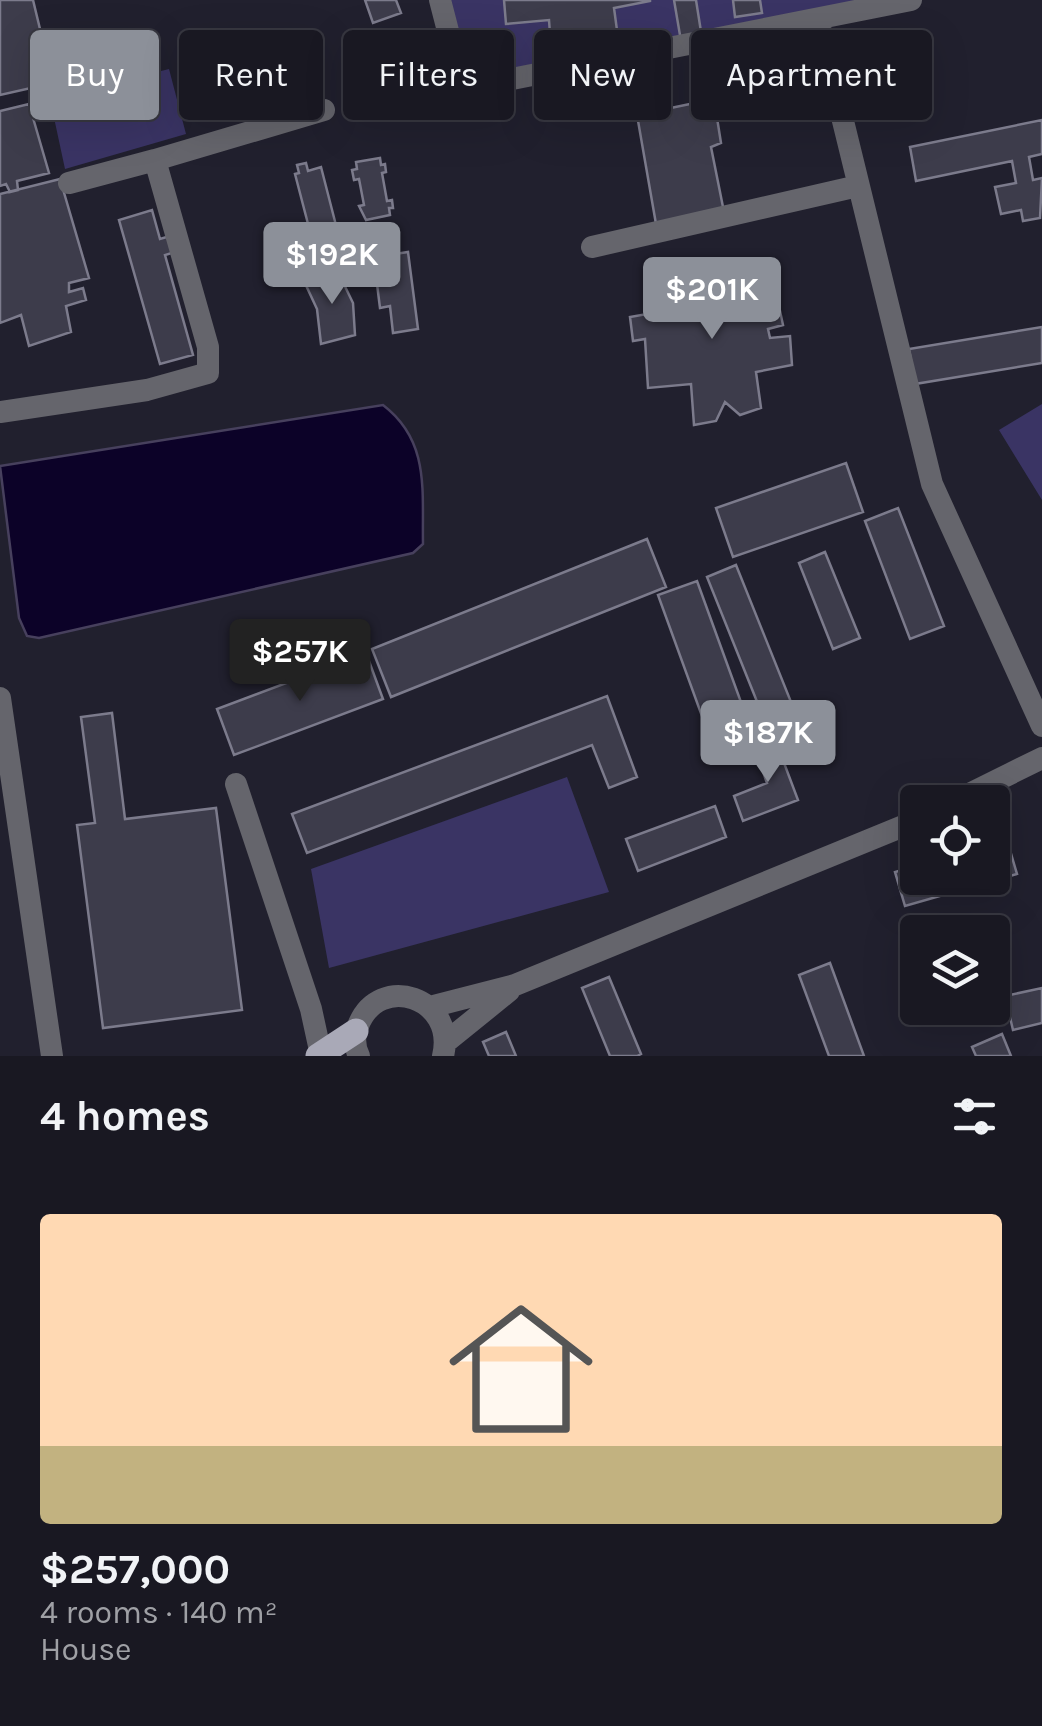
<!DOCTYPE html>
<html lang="en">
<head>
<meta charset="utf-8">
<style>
	:root { --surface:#191822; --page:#22212a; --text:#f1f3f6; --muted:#9fa0a5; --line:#373740; --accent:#8c9099 }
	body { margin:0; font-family:Karla,sans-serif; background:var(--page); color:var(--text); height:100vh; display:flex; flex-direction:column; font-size:38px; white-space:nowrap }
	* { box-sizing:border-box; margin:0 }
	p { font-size:32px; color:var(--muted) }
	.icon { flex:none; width:55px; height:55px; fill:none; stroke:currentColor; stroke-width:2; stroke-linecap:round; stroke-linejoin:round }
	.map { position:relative; height:1056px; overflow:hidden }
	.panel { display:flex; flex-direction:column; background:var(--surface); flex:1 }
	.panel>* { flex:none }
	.hud { position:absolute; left:30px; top:30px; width:982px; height:90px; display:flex; gap:20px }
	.controls { position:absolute; left:900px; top:785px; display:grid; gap:20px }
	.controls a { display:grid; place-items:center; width:110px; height:110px; border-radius:10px; background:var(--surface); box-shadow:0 10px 40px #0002,0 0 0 2px var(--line); font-size:50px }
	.price { position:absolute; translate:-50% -85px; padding:0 22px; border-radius:10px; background:var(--accent); color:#fff; font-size:32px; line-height:65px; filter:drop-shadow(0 2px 5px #0008) }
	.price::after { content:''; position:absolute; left:50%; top:60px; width:30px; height:22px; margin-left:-15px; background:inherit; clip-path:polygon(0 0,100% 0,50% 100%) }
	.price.selected { background:#222; color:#fff }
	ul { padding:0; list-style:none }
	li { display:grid; align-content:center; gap:20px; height:530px; padding:0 40px }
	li+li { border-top:2px solid var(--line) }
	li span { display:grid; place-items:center; height:310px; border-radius:10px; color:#555 }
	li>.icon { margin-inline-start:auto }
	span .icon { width:180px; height:180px; fill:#fffc; stroke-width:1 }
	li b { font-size:42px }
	h2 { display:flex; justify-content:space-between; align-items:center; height:120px; padding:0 40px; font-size:42px }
	.chip { padding:0 35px; border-radius:10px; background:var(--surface); box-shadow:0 10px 40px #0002,0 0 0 2px var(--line); font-size:35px; line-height:90px }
	.chip.selected { background:var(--accent); color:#fff }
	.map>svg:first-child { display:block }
	.green { fill:#3a3464 }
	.water { fill:#0c0228; stroke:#47405d; stroke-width:2.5 }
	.building { fill:#3d3c4b; stroke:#7c7b8c; stroke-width:2.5 }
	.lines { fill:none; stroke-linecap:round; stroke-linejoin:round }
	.minor { stroke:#65656c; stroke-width:22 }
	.major { stroke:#a9a9b7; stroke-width:25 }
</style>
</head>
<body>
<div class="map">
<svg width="1042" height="1056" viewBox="0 0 1042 1056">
	<rect width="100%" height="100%" fill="#21202e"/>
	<path class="green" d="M440,0H911L463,89Z
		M169,69L186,134L65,169L50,99Z
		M1042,404V500L999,430Z
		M567,777L609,892L329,968L311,869Z"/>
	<path class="water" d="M383,405C430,441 422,490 423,544L413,553L39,638L27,636L19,618L0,466Z"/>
	<path class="building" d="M0,0H33L53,83L0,95Z
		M365,0H396L401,13L373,23Z
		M504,0H650V1L614,8L619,45L598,51L583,38L574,57L552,61L549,20L506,24Z
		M674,0H696L702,38L681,41Z
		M733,0H760L762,13L735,17Z
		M404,33L426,100L400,109L378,42Z
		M714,99L721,143L711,147L724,212L656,224L637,115Z
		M29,104L49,173L17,181L18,190L10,192L6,184L0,186V111Z
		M1042,120V154L1029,157L1033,180L1042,178L1040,218L1023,221L1021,210L1001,214L995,187L1016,183L1012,161L916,181L910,147Z
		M380,158L381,165L385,164L386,172L382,173L387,201L392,200L393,208H389L390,215L366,220L359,206L364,205L359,179L354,180L352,170L357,169L356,162Z
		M306,163L308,171L321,167L339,237L313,243L295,174L299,173L297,165Z
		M60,179L89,278L69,283V292L83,288L86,300L66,306L71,332L29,346L21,315L0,323V194Z
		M152,210L160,239L180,233L185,249L165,255L193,355L160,364L119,220Z
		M408,252L418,329L393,333L390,306L380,308L377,284L385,283L382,256Z
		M731,266L737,301L777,297L783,325L768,329L770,338L790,336L792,365L756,372L761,408L740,415L725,402L716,421L694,425L691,384L648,388L645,339L633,341L630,317L670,310L666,275Z
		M338,272L353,303L355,335L321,344L317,309L304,281Z
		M1042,327V363L915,384L909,349Z
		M846,463L863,512L733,557L716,508Z
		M898,508L944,626L910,639L865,521Z
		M647,539L666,587L391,697L372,649Z
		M825,552L860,638L833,649L799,563Z
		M736,565L791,702L762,714L707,577Z
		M697,581L750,727L711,741L658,595Z
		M366,653L383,699L234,755L217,709Z
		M607,696L637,777L609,788L592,745L307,853L292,814Z
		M112,713L125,819L216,808L242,1010L103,1028L77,825L95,823L81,717Z
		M775,739L798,800L743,821L734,796L767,783L754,747Z
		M715,806L726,837L638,871L626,839Z
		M1007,840L1017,874L905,906L895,872L918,865V878H992V844Z
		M830,963L864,1056H829L799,975Z
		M609,977L641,1054L637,1056H610L582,988Z
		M1042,988V1023L1013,1030L1005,996Z
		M506,1032L516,1056H489L483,1042Z
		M1002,1034L1011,1056H976L972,1047Z"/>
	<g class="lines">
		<path class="minor" d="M440,0L463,89
			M818,19L932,484L1042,726
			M411,99L911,0
			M69,183L155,160
			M592,247L858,186
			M0,412L147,390L208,373V347L155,160L324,110
			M0,698L52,1056
			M236,784L311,1009L321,1055
			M953,802L1042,758
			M430,1007L515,985L918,820
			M446,1042L509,991
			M359,1056C354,1046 354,1036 358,1026C379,971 457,998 443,1056"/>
		<path class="major" d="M318,1056L356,1031"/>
	</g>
</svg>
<div class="controls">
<a><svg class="icon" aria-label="locate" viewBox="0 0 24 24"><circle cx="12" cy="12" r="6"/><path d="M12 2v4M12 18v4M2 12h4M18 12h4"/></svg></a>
<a><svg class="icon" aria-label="layers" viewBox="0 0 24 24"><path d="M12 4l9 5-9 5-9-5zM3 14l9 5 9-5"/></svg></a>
</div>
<b class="price" style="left:332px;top:307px">$192K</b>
<b class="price" style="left:712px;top:342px">$201K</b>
<b class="price selected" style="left:300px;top:704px">$257K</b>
<b class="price" style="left:768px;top:785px">$187K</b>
<div class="hud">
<a class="chip selected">Buy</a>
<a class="chip">Rent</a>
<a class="chip">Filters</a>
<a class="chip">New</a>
<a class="chip">Apartment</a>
</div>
</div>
<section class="panel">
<h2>4 homes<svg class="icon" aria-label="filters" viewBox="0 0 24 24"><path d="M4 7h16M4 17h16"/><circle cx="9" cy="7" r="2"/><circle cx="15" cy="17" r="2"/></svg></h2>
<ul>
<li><span style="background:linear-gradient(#ffd9b3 75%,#c2b280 0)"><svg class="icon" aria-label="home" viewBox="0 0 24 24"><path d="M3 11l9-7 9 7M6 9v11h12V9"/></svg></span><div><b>$257,000</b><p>4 rooms · 140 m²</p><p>House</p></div></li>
</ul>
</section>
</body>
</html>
